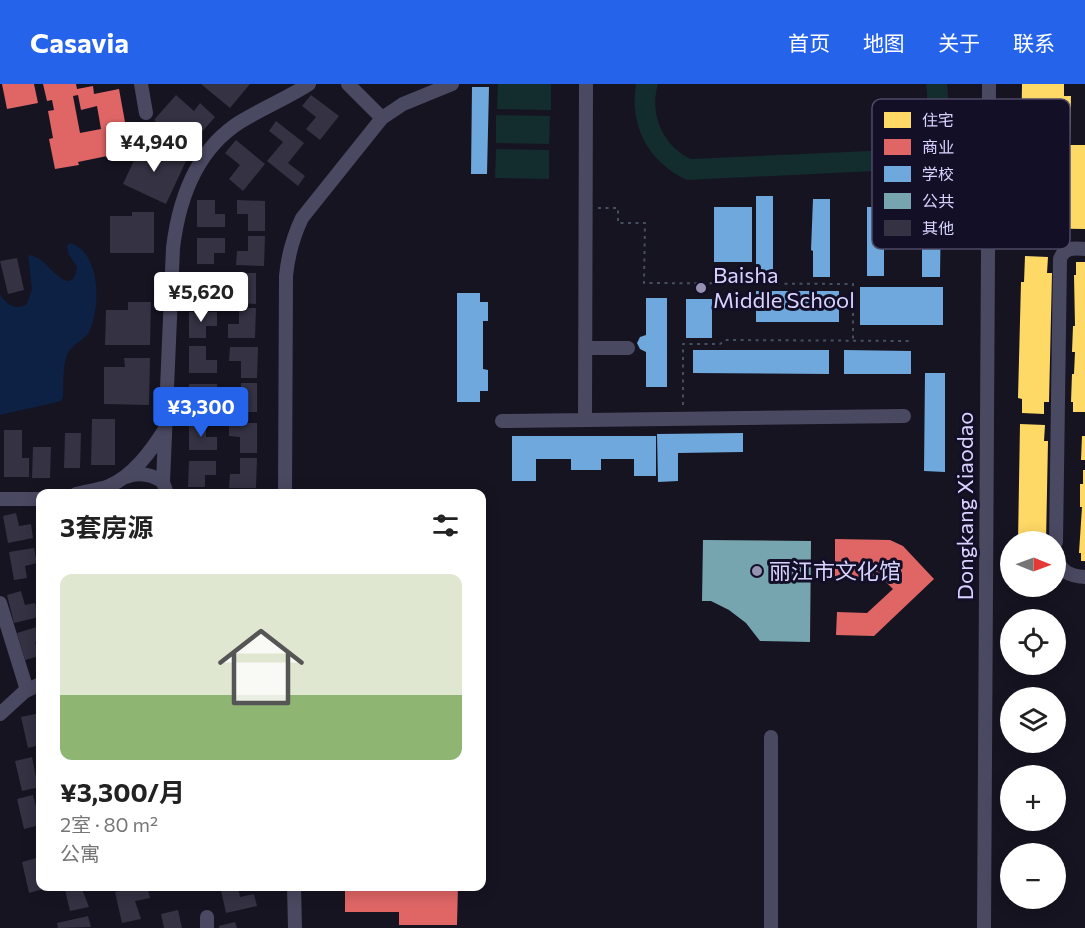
<!DOCTYPE html>
<html lang="zh">
<head>
<meta charset="utf-8">
<style>
	:root { --surface:#fff; --page:#f6f6f6; --text:#222; --muted:#767676; --line:#e0e0e0; --accent:#2563eb }
	body { margin:0; font-family:Commissioner,"Noto Sans SC",sans-serif; background:var(--page); color:var(--text); height:100vh; display:flex; flex-direction:column; font-size:22px; white-space:nowrap }
	* { box-sizing:border-box; margin:0 }
	p { font-size:20px; color:var(--muted) }
	.icon { flex:none; width:33px; height:33px; fill:none; stroke:currentColor; stroke-width:2; stroke-linecap:round; stroke-linejoin:round }
	.map { position:relative; flex:1; overflow:hidden }
	.details { position:absolute; left:36px; top:405px; width:450px; height:402px; display:flex; flex-direction:column; background:var(--surface); border-radius:12px; box-shadow:0 3px 15px #0003 }
	.details>* { flex:none }
	.needle { width:39px; rotate:91deg }
	.buttons { position:absolute; left:1000px; top:447px; display:grid; gap:12px }
	.buttons a { display:grid; place-items:center; width:66px; height:66px; border-radius:50%; background:var(--surface); box-shadow:0 3px 15px #0003; font-size:30px }
	.price { position:absolute; translate:-50% -51px; padding:0 14px; border-radius:6px; background:#fff; color:#222; font-size:20px; line-height:39px; filter:drop-shadow(0 2px 3px #0008) }
	.price::after { content:''; position:absolute; left:50%; top:36px; width:18px; height:14px; margin-left:-9px; background:inherit; clip-path:polygon(0 0,100% 0,50% 100%) }
	.price.active { background:var(--accent); color:#fff }
	ul { padding:0; list-style:none }
	li { display:grid; align-content:center; gap:12px; height:318px; padding:0 24px }
	li+li { border-top:2px solid var(--line) }
	li span { display:grid; place-items:center; height:186px; border-radius:12px; color:#555 }
	li>.icon { margin-inline-start:auto }
	span .icon { width:108px; height:108px; fill:#fffc; stroke-width:1 }
	li b { font-size:26px }
	h2 { display:flex; justify-content:space-between; align-items:center; height:72px; padding:0 24px; font-size:26px }
	header { display:flex; align-items:center; gap:36px; box-sizing:border-box; height:84px; padding:0 30px; background:var(--accent); color:#fff }
	header strong { font-size:28px }
	nav { display:flex; gap:33px; margin-inline-start:auto; font-size:21px }
	.map>svg:first-child { display:block }
	.green { fill:#132c2d }
	.water { fill:#0d2144 }
	.homes { fill:#ffd966 }
	.shops { fill:#e06666; fill-rule:evenodd }
	.schools { fill:#6fa8dc }
	.public { fill:#76a5af }
	.building { fill:#343243 }
	.lines { fill:none; stroke-linecap:round; stroke-linejoin:round }
	.path { stroke:#44505f; stroke-width:2; stroke-dasharray:3 4.5; stroke-linecap:butt }
	.minor { stroke:#4a4962; stroke-width:14 }
	.poi-dot { fill:#9591b1; stroke:#130f26; stroke-width:2 }
	.labels { text-anchor:middle; stroke-width:6; stroke-linejoin:round; paint-order:stroke }
	.poi-label { font-size:22px; fill:#d9d4ff; stroke:#130f26; text-anchor:start }
	.street-label { font-size:22px; fill:#d9d4ff; stroke:#130f26 }
	.key { fill:#130f26; stroke:#4e4a67; stroke-width:1.5 }
	.key-label { font-size:16px; fill:#d9d4ff }
</style>
</head>
<body>
<header>
<strong>Casavia</strong>
<nav><a>首页</a><a>地图</a><a>关于</a><a>联系</a></nav>
</header>
<div class="map">
<svg width="1085" height="844" viewBox="0 0 1085 844">
	<rect width="100%" height="100%" fill="#161421"/>
	<path class="green" d="M498,0H551V26L497,25Z
		M636,0H658C649,30 663,62 691,75L891,66C918,54 931,28 926,0H947C953,39 931,71 896,86L687,96C649,78 629,43 636,0Z
		M496,31L550,32L549,60L496,59Z
		M496,65L549,66V95L495,94Z"/>
	<path class="water" d="M71,159C101,170 101,223 89,248C84,257 71,260 67,271C62,284 64,300 63,313L61,317L57,318L0,331V210C6,221 16,227 27,220L32,205L28,171C33,172 38,173 42,177C52,185 73,214 77,183L68,169L67,161Z"/>
	<path class="homes" d="M1022,0H1064V12H1071L1070,61H1085V145L1017,144L1018,97H1039L1040,60H1021Z
		M1025,172L1048,173L1047,189H1052L1049,318H1044V330L1022,329V315L1018,314L1021,198H1024Z
		M1076,178H1085V328H1073V318H1071L1072,290H1074L1075,268H1072L1073,242H1075L1074,191H1076Z
		M1020,340L1045,341L1044,357H1048L1046,458H1018Z
		M1082,352H1085V376H1081Z
		M1083,386H1085V477H1081V469H1079L1082,423H1080V400H1083Z"/>
	<path class="shops" d="M2,0H34L38,19L7,25Z
		M43,0H76L77,5L93,2L94,10L119,5L125,38L117,40L120,55L109,57L112,71L78,78L79,81L55,85L49,55L53,54L48,27L54,26L52,16L47,17ZM78,11L81,26L97,22L101,45L80,49L73,12Z
		M835,455L890,456L903,462L934,495L874,552L836,551L837,528L867,529L893,505L883,495H835Z
		M345,802H458L457,841H399V828H345Z"/>
	<path class="schools" d="M472,3H489L487,90H471Z
		M756,112H773V195H756Z
		M813,115H830V193H813V167L811,166Z
		M922,122H941L940,193H922Z
		M714,123H752V178H714Z
		M867,123H884V192H867Z
		M860,203H943V241H860Z
		M756,207H839V238H756Z
		M457,209H480V218H488V237H483V285L488,286V307H480V318H457Z
		M646,214H667V303H646V268L640,265L637,259L640,253L646,251Z
		M686,215H712V254H686Z
		M693,266H829V290L693,289Z
		M844,266L911,267V290H844Z
		M925,289H945V388L924,387Z
		M743,349V368L678,369V397L658,398L657,350Z
		M512,352H656V392H634V375H601V386H571V375H536V397H512Z"/>
	<path class="public" d="M703,456L811,457L810,558L760,557L746,539L729,526L711,517H702Z"/>
	<path class="building" d="M201,0H250L230,24Z
		M176,11L194,27L200,19L215,33L187,65L154,36Z
		M311,11L339,32L320,56L306,45L316,33L302,22Z
		M276,37L304,59L288,79L305,92L298,102L267,77L283,58L269,47Z
		M236,56L265,80L243,107L229,95L240,81L225,69Z
		M143,57L186,77L166,120L123,100Z
		M197,116H215V130H225V143H197Z
		M237,116L265,117V147H248V130H237Z
		M132,128H154V169H110V132H132Z
		M248,152H265L264,182L236,181L237,167H248Z
		M197,154H225V169H214V180H197Z
		M17,174L24,206L8,210L0,177Z
		M190,189H207V204H218V217H190Z
		M228,189H256V220L239,219V203L228,202Z
		M128,218H151L150,261H105L106,226H128Z
		M239,224H256L255,254H228V240H239Z
		M189,228H217V242H206V254H189Z
		M189,262H206V276H217V289H189Z
		M230,263H258L257,294H241V277H229Z
		M124,274H150L149,321L104,320V283H125Z
		M241,299H257V328H229V314H241Z
		M189,300H217V315H206V326H189Z
		M92,335H115V381H91Z
		M189,338H206V353H217V366H189Z
		M229,339H257V369H240V353L229,352Z
		M4,346H22V374H29V393H4Z
		M65,349H81L80,384H64Z
		M33,363H51L50,394H32Z
		M240,374H257L256,404H229L230,390H240Z
		M189,377H216V391H205V403H188Z
		M16,429L19,442L31,440L33,454L8,459L3,432Z
		M34,464L37,479L25,482L27,494L14,496L9,468Z
		M21,507L25,521L35,519L39,533L14,539L7,511Z
		M40,542V557L35,558L39,572L25,576L17,549Z
		M40,629V661L28,664L21,633Z
		M32,673L36,693L40,692V703L22,707L15,677Z
		M33,711L38,731L40,730V741L24,745L17,715Z
		M40,773V802L51,803L29,809L22,778Z
		M64,802H90L82,805L89,823L70,827Z
		M140,802H147L150,814L135,817L141,835L122,839L115,808Z
		M220,802H238L240,813L254,810L257,822L226,829Z
		M178,826L182,844H164L161,830Z
		M88,832L91,843L58,844L57,839Z
		M235,838L237,844H219V842Z"/>
	<g class="lines">
		<path class="path" d="M598,124H618V139H645L644,199L853,200V256
			M683,321V260H720L725,256L911,257"/>
		<path class="minor" d="M141,0L146,29
			M348,0L382,34
			M585,264H628
			M585,336L586,0
			M502,337L904,332
			M126,393C139,388 151,390 163,398
			M76,410C87,407 98,406 109,402C133,392 151,367 165,345
			M167,410L163,398L173,164C179,114 196,66 240,38C263,24 287,14 309,0
			M285,410L286,192C288,171 293,153 302,134L382,34L403,20L452,0
			M0,415H40
			M1056,458L1060,175C1064,163 1074,164 1085,165
			M1056,472C1061,488 1069,492 1085,493
			M0,519L27,606
			M0,630L24,608L40,600
			M294,802L295,844
			M207,844V833
			M771,844V653
			M984,844L989,0"/>
	</g>
	<g class="poi-dot">
		<circle cx="701" cy="204" r="6"/>
		<circle cx="757" cy="487" r="6"/>
	</g>
	<g class="labels">
		<g class="poi-label">
			<text x="713" y="199">Baisha<tspan x="713" dy="25">Middle School</tspan></text>
			<text x="769" y="495">丽江市文化馆</text>
		</g>
		<g class="street-label">
			<text transform="translate(965 422) rotate(-90)" y="8">Dongkang Xiaodao</text>
		</g>
	</g>
	<rect x="872" y="15" width="198" height="150" rx="9" class="key"/>
	<rect x="884" y="28" width="27" height="16" fill="#ffd966"/>
	<rect x="884" y="55" width="27" height="16" fill="#e06666"/>
	<rect x="884" y="82" width="27" height="16" fill="#6fa8dc"/>
	<rect x="884" y="109" width="27" height="16" fill="#76a5af"/>
	<rect x="884" y="136" width="27" height="16" fill="#343243"/>
	<g class="key-label">
		<text x="922" y="42">住宅</text>
		<text x="922" y="69">商业</text>
		<text x="922" y="96">学校</text>
		<text x="922" y="123">公共</text>
		<text x="922" y="150">其他</text>
	</g>
</svg>
<div class="buttons">
<a><svg class="needle" viewBox="-14 -14 28 28"><path d="M0-13l5 13h-10z" fill="#e53935"/><path d="M0 13l5-13h-10z" fill="#767676"/></svg></a>
<a><svg class="icon" aria-label="locate" viewBox="0 0 24 24"><circle cx="12" cy="12" r="6"/><path d="M12 2v4M12 18v4M2 12h4M18 12h4"/></svg></a>
<a><svg class="icon" aria-label="layers" viewBox="0 0 24 24"><path d="M12 4l9 5-9 5-9-5zM3 14l9 5 9-5"/></svg></a>
<a>+</a>
<a>−</a>
</div>
<b class="price" style="left:154px;top:89px">¥4,940</b>
<b class="price" style="left:201px;top:239px">¥5,620</b>
<b class="price active" style="left:201px;top:354px">¥3,300</b>
<section class="details">
<h2>3套房源<svg class="icon" aria-label="filters" viewBox="0 0 24 24"><path d="M4 7h16M4 17h16"/><circle cx="9" cy="7" r="2"/><circle cx="15" cy="17" r="2"/></svg></h2>
<ul>
<li><span style="background:linear-gradient(#dfe7d0 65%,#8fb573 0)"><svg class="icon" aria-label="home" viewBox="0 0 24 24"><path d="M3 11l9-7 9 7M6 9v11h12V9"/></svg></span><div><b>¥3,300/月</b><p>2室 · 80 m²</p><p>公寓</p></div></li>
</ul>
</section>
</div>
</body>
</html>
